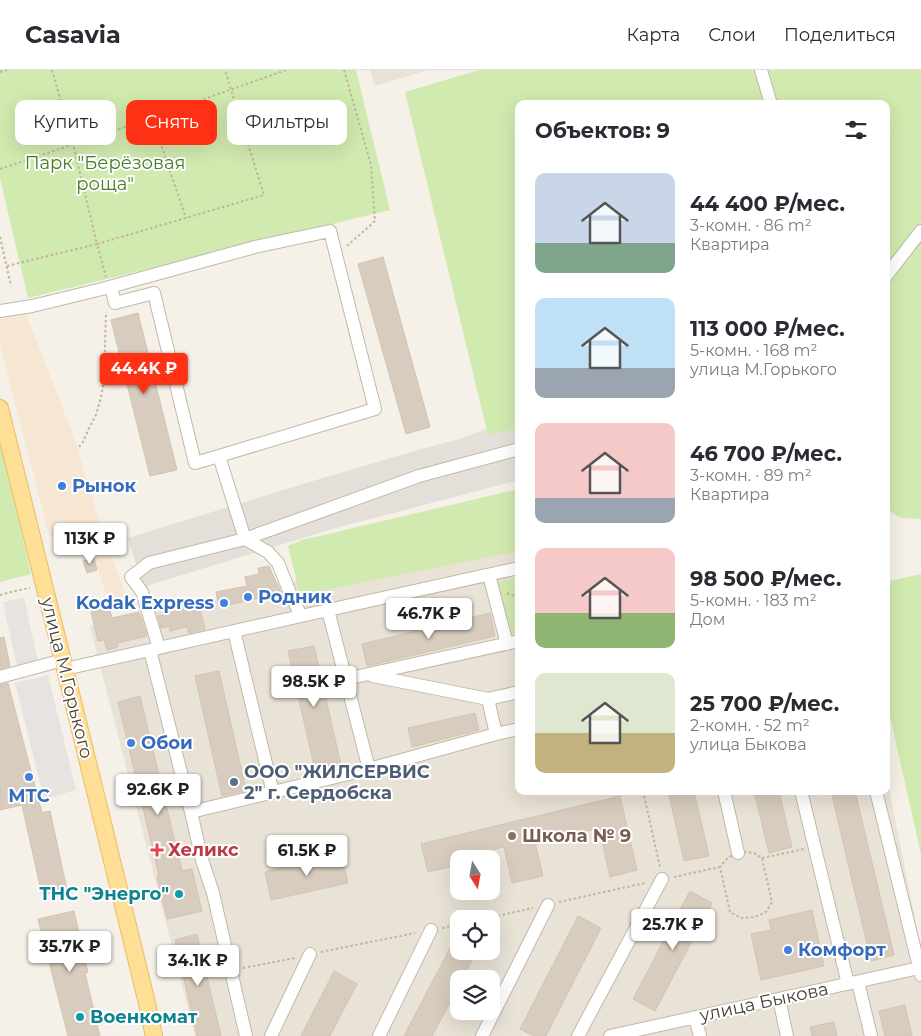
<!DOCTYPE html>
<html lang="ru">
<head>
<meta charset="utf-8">
<style>
	:root { --surface:#fff; --page:#f7f7f7; --text:#2b2b33; --muted:#7c7c81; --line:#e1e1e2; --accent:#ff3114 }
	body { margin:0; font-family:Montserrat,sans-serif; background:var(--page); color:var(--text); height:100vh; display:flex; flex-direction:column; font-size:19px; white-space:nowrap }
	* { box-sizing:border-box; margin:0 }
	p { font-size:16px; color:var(--muted) }
	.icon { flex:none; width:28px; height:28px; fill:none; stroke:currentColor; stroke-width:2; stroke-linecap:round; stroke-linejoin:round }
	.map { position:relative; flex:1; overflow:hidden }
	.panel { position:absolute; left:515px; top:30px; width:375px; height:695px; display:flex; flex-direction:column; background:var(--surface); border-radius:10px; box-shadow:0 5px 20px #0002 }
	.panel>* { flex:none }
	.guide { position:absolute; left:15px; top:30px; width:425px; height:45px; display:flex; gap:10px }
	.needle { width:32px; rotate:169deg }
	.controls { position:absolute; left:450px; top:780px; display:grid; gap:10px }
	.controls a { display:grid; place-items:center; width:50px; height:50px; border-radius:10px; background:var(--surface); box-shadow:0 5px 20px #0002; font-size:25px }
	.price { position:absolute; translate:-50% -42px; padding:0 11px; border-radius:5px; background:#fff; color:#222; font-size:16px; line-height:32px; filter:drop-shadow(0 1px 2px #0008) }
	.price::after { content:''; position:absolute; left:50%; top:30px; width:15px; height:11px; margin-left:-8px; background:inherit; clip-path:polygon(0 0,100% 0,50% 100%) }
	.price.selected { background:var(--accent); color:#fff }
	ul { padding:0; list-style:none }
	li { display:flex; align-items:center; gap:15px; height:125px; padding:0 20px }
	li span { display:grid; place-items:center; flex:none; width:140px; height:100px; border-radius:10px; color:#555 }
	li>.icon { margin-inline-start:auto }
	span .icon { width:60px; height:60px; fill:#fffc; stroke-width:1 }
	li b { font-size:21px }
	h2 { display:flex; justify-content:space-between; align-items:center; height:60px; padding:0 20px; font-size:21px }
	.tag { padding:0 18px; border-radius:10px; background:var(--surface); box-shadow:0 5px 20px #0002; font-size:18px; line-height:45px }
	.tag.selected { background:var(--accent); color:#fff }
	header { display:flex; align-items:center; gap:30px; box-sizing:border-box; height:70px; padding:0 25px; background:var(--surface); border-bottom:1px solid var(--line) }
	header strong { font-size:24px }
	nav { display:flex; gap:28px; margin-inline-start:auto; font-size:18px }
	.map>svg:first-child { display:block }
	.residential { fill:#e9e2d6; fill-rule:evenodd }
	.commercial { fill:#f7e7d2 }
	.industrial { fill:#e4dfd9 }
	.green { fill:#d1eaaf }
	.parking { fill:#e6e3e0 }
	.building { fill:#d7ccbd; stroke:#d2c4b0 }
	.lines { fill:none; stroke-linecap:round; stroke-linejoin:round }
	.minor-casing { stroke:#c1b8aa; stroke-width:14 }
	.major-casing { stroke:#e9bd62; stroke-width:18 }
	.path { stroke:#c3b49a; stroke-width:2; stroke-dasharray:2.5 2.5; stroke-linecap:butt }
	.minor { stroke:#fff; stroke-width:12 }
	.major { stroke:#ffde96; stroke-width:16 }
	.shop-dot { fill:#3f7fe0; stroke:#fff; stroke-width:2 }
	.service-dot { fill:#5c6f8a; stroke:#fff; stroke-width:2 }
	.education-dot { fill:#8d6e63; stroke:#fff; stroke-width:2 }
	.health-dot { fill:#e0444e; stroke:#fff; stroke-width:2 }
	.culture-dot { fill:#0f9aa8; stroke:#fff; stroke-width:2 }
	.labels { text-anchor:middle; stroke-width:4; stroke-linejoin:round; paint-order:stroke }
	.park-label { font-size:18px; fill:#497d26; stroke:#fff }
	.shop-label { font-size:18px; font-weight:bold; fill:#366cbe; stroke:#fff; text-anchor:start }
	.street-label { font-size:18px; fill:#484136; stroke:#fff }
	.service-label { font-size:18px; font-weight:bold; fill:#4e5e75; stroke:#fff; text-anchor:start }
	.education-label { font-size:18px; font-weight:bold; fill:#785e54; stroke:#fff; text-anchor:start }
	.health-label { font-size:18px; font-weight:bold; fill:#be3a42; stroke:#fff; text-anchor:start }
	.culture-label { font-size:18px; font-weight:bold; fill:#0d838f; stroke:#fff; text-anchor:end }
</style>
</head>
<body>
<header>
<strong>Casavia</strong>
<nav><a>Карта</a><a>Слои</a><a>Поделиться</a></nav>
</header>
<div class="map">
<svg width="921" height="966" viewBox="0 0 921 966">
	<rect width="100%" height="100%" fill="#f5f0e8"/>
	<path class="residential" d="M370,0H428L375,16Z
		M519,462V721H886V703L921,880V966H195L90,556ZM459,789H491V821H459ZM459,849H491V881H459ZM459,909H491V941H459Z"/>
	<path class="commercial" d="M26,244L74,367L107,477L128,529L109,532L95,490L72,481L49,465L0,274V249Z"/>
	<path class="industrial" d="M519,350V410L332,459L143,517L128,468L306,413L425,378L460,369L501,353Z"/>
	<path class="green" d="M0,0H356L390,140L28,228L0,108Z
		M479,0H921V152L886,197V34H519V358L488,365L405,22Z
		M921,171V449L901,448L886,439V216Z
		M0,374H1L31,504L0,512Z
		M519,419V481L300,525L288,476L302,470Z
		M921,504V784L886,629V512Z
		M519,508V563L509,565L498,512Z"/>
	<path class="parking" d="M24,528L38,592L17,597L3,532Z
		M48,605L76,720L44,729L15,613Z"/>
	<path class="building" d="M383,187L430,357L406,364L358,194Z
		M138,243L177,400L150,406L111,250Z
		M94,488L97,500L87,503L83,491Z
		M269,496L281,523L219,537L216,522L247,516L245,507L259,504L258,498Z
		M199,535L205,559L189,563L187,557L170,561L169,556L161,558L158,546Z
		M109,537L112,548L139,542L147,566L117,573L118,577L107,580L104,570L98,571L91,542Z
		M490,543L495,566L367,596L362,574Z
		M4,567L10,596L0,599V568Z
		M314,576L341,695L315,700L288,581Z
		M219,601L246,720L222,726L195,606Z
		M8,613L42,743L50,741L67,820L42,825L22,735L0,740V615Z
		M140,626L182,801L192,799L202,841L167,849L157,807L159,806L118,632Z
		M475,643L479,660L412,677L408,658Z
		M668,721H694L709,786L684,791Z
		M754,721H779L792,777L769,783Z
		M831,721H855L894,885L871,891Z
		M620,726L637,800L610,807L599,758L535,773L543,806L512,813L504,777L453,789L455,796L428,802L421,774Z
		M341,784L348,813L271,830L265,802Z
		M690,821L712,833L655,941L633,929Z
		M812,840L824,896L761,910L751,864L771,860L769,850Z
		M74,841L88,902L85,903L100,966H68L38,849Z
		M578,846L601,858L546,966H534L520,959Z
		M197,864L221,966H197L175,870Z
		M451,876L459,880V881H462L474,887L462,909H459V916L432,966H404Z
		M334,901L357,914L330,966H301Z
		M905,935L912,966H885L879,941Z
		M834,952L837,966H812L810,957Z"/>
	<g class="lines">
		<defs>
			<path id="minor" d="M761,0L771,34
				M886,206L921,161
				M111,217L115,233L154,223L195,393L219,386
				M0,241L32,236L102,219L255,177L330,161L375,339L219,386L245,469L268,482L278,493L290,523L301,546
				M489,505L507,574
				M328,540L369,699
				M234,561L273,723
				M159,578L142,522L131,507L149,493L245,469L419,406L519,379
				M150,580L191,742L369,699L496,664L488,629L519,622
				M65,599L328,540L519,498
				M373,606L488,629
				M0,607L63,590
				M346,609L519,571
				M496,664L519,659
				M724,721L738,783
				M801,721L848,914
				M876,721L921,905
				M191,742L202,790L213,823L246,966
				M858,912L871,966
				M779,929L787,966
				M695,947L700,966
				M271,966L310,884
				M379,966L431,860
				M482,966L548,835
				M578,966L662,809
				M610,966L919,898"/>
			<path id="major" d="M0,338L65,599L146,929L154,966"/>
		</defs>
		<use href="#minor" class="minor-casing"/>
		<use href="#major" class="major-casing"/>
		<path class="path" d="M52,0L73,74L97,174L264,125L225,0
			M344,0L371,95L375,151L347,176
			M0,2L7,0
			M152,48L186,148
			M0,99L125,57L286,0
			M0,167L11,216
			M7,196L97,174L106,207
			M79,377L83,372L89,358L96,345L101,327L104,310L106,242
			M507,523L519,528
			M0,525L15,521L30,518
			M643,721L660,797
			M744,782L754,783L762,788L772,832L766,842L755,847L741,848L730,842L720,797C728,786 731,785 744,782Z
			M762,788L804,779
			M674,807L720,797
			M559,832L645,813
			M483,849L533,838
			M442,858L459,854
			M321,882L415,863
			M243,898L295,888"/>
		<use href="#minor" class="minor"/>
		<use href="#major" class="major"/>
	</g>
	<g class="shop-dot">
		<circle cx="62" cy="416" r="5"/>
		<circle cx="248" cy="527" r="5"/>
		<circle cx="224" cy="533" r="5"/>
		<circle cx="131" cy="673" r="5"/>
		<circle cx="29" cy="707" r="5"/>
		<circle cx="788" cy="880" r="5"/>
	</g>
	<circle class="service-dot" cx="234" cy="712" r="5"/>
	<circle class="education-dot" cx="512" cy="766" r="5"/>
	<path class="health-dot" d="M154.5 772.5h5v5h5v5h-5v5h-5v-5h-5v-5h5z"/>
	<g class="culture-dot">
		<circle cx="179" cy="824" r="5"/>
		<circle cx="80" cy="947" r="5"/>
	</g>
	<g class="labels">
		<g class="park-label">
			<text x="105" y="99">Парк "Берёзовая<tspan x="105" dy="21">роща"</tspan></text>
		</g>
		<g class="shop-label">
			<text x="72" y="422">Рынок</text>
			<text x="258" y="533">Родник</text>
			<text x="214" y="539" text-anchor="end">Kodak Express</text>
			<text x="141" y="679">Обои</text>
			<text x="29" y="732" text-anchor="middle">МТС</text>
			<text x="798" y="886">Комфорт</text>
		</g>
		<g class="street-label">
			<text transform="translate(67 608) rotate(76)" y="6">улица М.Горького</text>
			<text transform="translate(764 932) rotate(-12)" y="6">улица Быкова</text>
		</g>
		<g class="service-label">
			<text x="244" y="708">ООО "ЖИЛСЕРВИС<tspan x="244" dy="21">2" г. Сердобска</tspan></text>
		</g>
		<g class="education-label">
			<text x="522" y="772">Школа № 9</text>
		</g>
		<g class="health-label">
			<text x="168" y="786">Хеликс</text>
		</g>
		<g class="culture-label">
			<text x="169" y="830">ТНС "Энерго"</text>
			<text x="90" y="953" text-anchor="start">Военкомат</text>
		</g>
	</g>
</svg>
<div class="controls">
<a><svg class="needle" viewBox="-14 -14 28 28"><path d="M0-13l5 13h-10z" fill="#e53935"/><path d="M0 13l5-13h-10z" fill="#7c7c81"/></svg></a>
<a><svg class="icon" aria-label="locate" viewBox="0 0 24 24"><circle cx="12" cy="12" r="6"/><path d="M12 2v4M12 18v4M2 12h4M18 12h4"/></svg></a>
<a><svg class="icon" aria-label="layers" viewBox="0 0 24 24"><path d="M12 4l9 5-9 5-9-5zM3 14l9 5 9-5"/></svg></a>
</div>
<b class="price selected" style="left:144px;top:325px">44.4K ₽</b>
<b class="price" style="left:90px;top:495px">113K ₽</b>
<b class="price" style="left:429px;top:570px">46.7K ₽</b>
<b class="price" style="left:314px;top:638px">98.5K ₽</b>
<b class="price" style="left:158px;top:746px">92.6K ₽</b>
<b class="price" style="left:307px;top:807px">61.5K ₽</b>
<b class="price" style="left:673px;top:881px">25.7K ₽</b>
<b class="price" style="left:70px;top:903px">35.7K ₽</b>
<b class="price" style="left:198px;top:917px">34.1K ₽</b>
<div class="guide">
<a class="tag">Купить</a>
<a class="tag selected">Снять</a>
<a class="tag">Фильтры</a>
</div>
<section class="panel">
<h2>Объектов: 9<svg class="icon" aria-label="filters" viewBox="0 0 24 24"><path d="M4 7h16M4 17h16"/><circle cx="9" cy="7" r="2"/><circle cx="15" cy="17" r="2"/></svg></h2>
<ul>
<li><span style="background:linear-gradient(#c9d6e8 70%,#7fa58c 0)"><svg class="icon" aria-label="home" viewBox="0 0 24 24"><path d="M3 11l9-7 9 7M6 9v11h12V9"/></svg></span><div><b>44 400 ₽/мес.</b><p>3-комн. · 86 m²</p><p>Квартира</p></div></li>
<li><span style="background:linear-gradient(#bfe0f5 70%,#9aa5b1 0)"><svg class="icon" aria-label="home" viewBox="0 0 24 24"><path d="M3 11l9-7 9 7M6 9v11h12V9"/></svg></span><div><b>113 000 ₽/мес.</b><p>5-комн. · 168 m²</p><p>улица М.Горького</p></div></li>
<li><span style="background:linear-gradient(#f6c9c9 75%,#9aa5b1 0)"><svg class="icon" aria-label="home" viewBox="0 0 24 24"><path d="M3 11l9-7 9 7M6 9v11h12V9"/></svg></span><div><b>46 700 ₽/мес.</b><p>3-комн. · 89 m²</p><p>Квартира</p></div></li>
<li><span style="background:linear-gradient(#f6c9c9 65%,#8fb573 0)"><svg class="icon" aria-label="home" viewBox="0 0 24 24"><path d="M3 11l9-7 9 7M6 9v11h12V9"/></svg></span><div><b>98 500 ₽/мес.</b><p>5-комн. · 183 m²</p><p>Дом</p></div></li>
<li><span style="background:linear-gradient(#dfe7d0 60%,#c2b280 0)"><svg class="icon" aria-label="home" viewBox="0 0 24 24"><path d="M3 11l9-7 9 7M6 9v11h12V9"/></svg></span><div><b>25 700 ₽/мес.</b><p>2-комн. · 52 m²</p><p>улица Быкова</p></div></li>
</ul>
</section>
</div>
</body>
</html>
